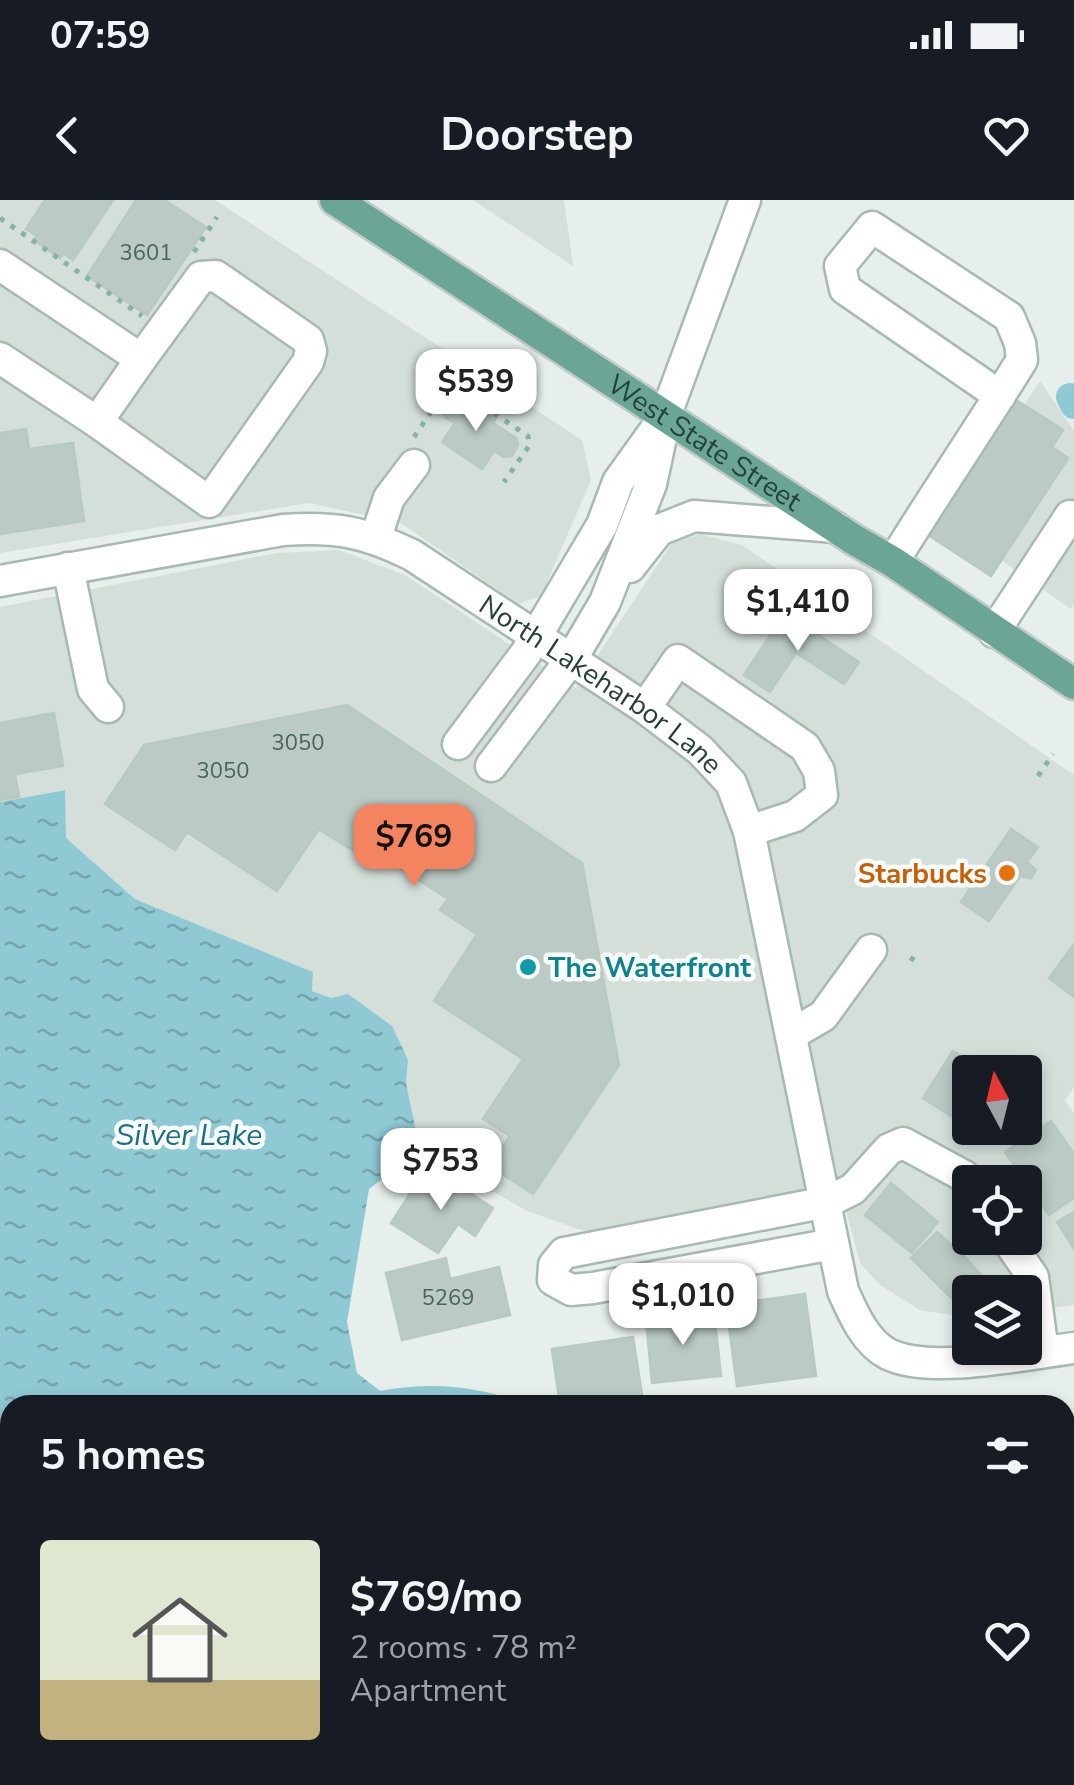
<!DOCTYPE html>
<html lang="en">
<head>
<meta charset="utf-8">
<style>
	:root { --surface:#171b24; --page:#242831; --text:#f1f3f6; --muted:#9ea1a6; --line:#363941; --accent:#f4845f }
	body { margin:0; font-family:"Nunito Sans",sans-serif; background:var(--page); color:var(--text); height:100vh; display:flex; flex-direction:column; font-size:38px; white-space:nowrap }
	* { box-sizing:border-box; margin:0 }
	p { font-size:32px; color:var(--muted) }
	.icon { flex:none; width:55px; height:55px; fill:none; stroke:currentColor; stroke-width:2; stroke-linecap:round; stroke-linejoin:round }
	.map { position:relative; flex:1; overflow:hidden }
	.sheet { position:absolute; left:0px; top:1195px; width:1075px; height:390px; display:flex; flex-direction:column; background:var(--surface); border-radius:30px 30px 0 0; box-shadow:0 5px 15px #0003 }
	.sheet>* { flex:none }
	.needle { width:65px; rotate:353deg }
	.buttons { position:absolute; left:952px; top:855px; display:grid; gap:20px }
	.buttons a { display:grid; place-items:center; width:90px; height:90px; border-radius:10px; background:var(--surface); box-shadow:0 5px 15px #0003; font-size:50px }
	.price { position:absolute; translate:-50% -85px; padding:0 22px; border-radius:20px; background:#fff; color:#222; font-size:32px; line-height:65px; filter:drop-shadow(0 2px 5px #0008) }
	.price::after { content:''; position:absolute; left:50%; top:60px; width:30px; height:22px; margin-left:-15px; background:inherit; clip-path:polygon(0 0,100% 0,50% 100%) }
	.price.selected { background:var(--accent); color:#111 }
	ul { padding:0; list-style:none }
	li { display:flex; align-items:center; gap:30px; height:250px; padding:0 40px }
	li+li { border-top:2px solid var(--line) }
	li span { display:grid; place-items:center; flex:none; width:280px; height:200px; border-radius:10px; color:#555 }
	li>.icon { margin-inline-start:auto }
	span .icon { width:120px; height:120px; fill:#fffc; stroke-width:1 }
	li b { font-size:42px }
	h2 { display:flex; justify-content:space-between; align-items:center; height:120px; padding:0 40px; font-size:42px }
	.status { display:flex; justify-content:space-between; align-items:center; height:70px; padding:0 50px; background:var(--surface); direction:ltr }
	.status svg { height:28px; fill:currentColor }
	header { display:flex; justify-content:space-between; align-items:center; height:130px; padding:0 40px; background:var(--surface); font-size:45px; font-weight:700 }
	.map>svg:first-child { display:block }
	.built { fill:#d4dfda; fill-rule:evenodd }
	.water { fill:url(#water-ripples) }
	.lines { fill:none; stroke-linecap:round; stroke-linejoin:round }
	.canal { stroke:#8ec9d4; stroke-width:28 }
	.building { fill:#bbcac4; stroke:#b8c9c2; stroke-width:2.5 }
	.minor-casing { stroke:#a8b8b2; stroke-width:35 }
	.major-casing { stroke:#c2cac8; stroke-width:35 }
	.path { stroke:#86b3a5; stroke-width:5; stroke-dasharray:5 8; stroke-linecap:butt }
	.minor { stroke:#fff; stroke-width:30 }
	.major { stroke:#6aa596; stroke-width:30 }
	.food-dot { fill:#e8710a; stroke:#f7fbf9; stroke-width:4 }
	.culture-dot { fill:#0f9aa8; stroke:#f7fbf9; stroke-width:4 }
	.labels { text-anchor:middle; stroke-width:9; stroke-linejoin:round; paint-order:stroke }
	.number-label { font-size:22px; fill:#4a645c }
	.street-label { font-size:28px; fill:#24423a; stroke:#f7fbf9 }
	.food-label { font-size:28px; font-weight:bold; fill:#c56008; stroke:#f7fbf9; text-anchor:end }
	.culture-label { font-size:28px; font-weight:bold; fill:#0d838f; stroke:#f7fbf9; text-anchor:start }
	.water-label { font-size:30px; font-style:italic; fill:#1c6f80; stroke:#f7fbf9 }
</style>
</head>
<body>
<div class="status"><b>07:59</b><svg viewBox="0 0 49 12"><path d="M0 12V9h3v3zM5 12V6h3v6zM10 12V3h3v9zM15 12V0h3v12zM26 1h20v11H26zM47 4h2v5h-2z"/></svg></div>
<header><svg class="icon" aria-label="back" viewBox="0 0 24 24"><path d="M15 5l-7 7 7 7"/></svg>Doorstep<svg class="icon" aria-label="heart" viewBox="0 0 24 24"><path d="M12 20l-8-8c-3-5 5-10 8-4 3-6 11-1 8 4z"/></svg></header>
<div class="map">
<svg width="1074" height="1585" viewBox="0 0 1074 1585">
	<defs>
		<pattern id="water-ripples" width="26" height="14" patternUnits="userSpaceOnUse" patternTransform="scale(2.5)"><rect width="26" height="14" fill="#8ec9d4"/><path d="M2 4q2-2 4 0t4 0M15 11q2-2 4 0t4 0" fill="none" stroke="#74a5ad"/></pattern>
	</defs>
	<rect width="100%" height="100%" fill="#e6efeb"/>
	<path class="built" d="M0,0H215L582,240L591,280L541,396L518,404L401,323L309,303L0,353Z
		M473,0H564L573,66Z
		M1040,181L1074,231V404L1071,409L946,322Z
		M700,334L742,345L1074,575V887L1065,901L1074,913V1105L1025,1111V1092H970V1118L920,1110L880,1085L860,1063L839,985L597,1031L581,1030L527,1011L420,950L406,883L408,860L331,798L312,791L313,772L135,699L66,638L64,590L0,602V407L277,353L339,350L405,375L576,488L672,343ZM970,872H1025V928H970ZM970,982H1025V1038H970Z"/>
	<path class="water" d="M65,590L66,638L135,699L313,772L312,791L331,798L348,794L392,826L408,860L406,883L420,950L369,989L347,1122L357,1173L380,1191C433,1181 479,1186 529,1205H10V1575H674L670,1585H0V602Z
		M778,1575H865L867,1585H781Z"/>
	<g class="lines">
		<path class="canal" d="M1070,197L1074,205"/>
	</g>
	<path class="building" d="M45,0H113L73,60L63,53L60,58L34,40L37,36L26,29Z
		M136,0H164L206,27L147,115L87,76Z
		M457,198L481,214L483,211L496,218L493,223L516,238L518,245L512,256L504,257L494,251L482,269L442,242L455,223L445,217L443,210L450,200Z
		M1013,198L1063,230L1052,247L1068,258L991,376L925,333Z
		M26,229L29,249L73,243L84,321L0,334V233Z
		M785,413L859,462L844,484L796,453L770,492L744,475Z
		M347,505L582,663L619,865L533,994L490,966L510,936L483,919L523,859L434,801L477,734L440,710L448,699L364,644L358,654L319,629L277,691L187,632L175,650L105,604L144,545Z
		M54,513L63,566L15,574L19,597L0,600V523Z
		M1011,629L1038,647L1027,662L1036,670L1031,678L1020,676L989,721L961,702Z
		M1074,744V797L1049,778Z
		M953,851L987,872H970V928H999L990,941L923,898Z
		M1051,921L1074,954V998L1049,1015L1005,952Z
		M441,974L493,1008L475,1036L458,1024L438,1053L391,1023L415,986L428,994Z
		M891,983L938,1022L912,1053L865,1015Z
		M1074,1012V1049L1057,1022Z
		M937,1032L952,1046L954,1044L980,1074L954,1101L911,1058Z
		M446,1058L450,1079L499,1067L510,1115L402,1140L386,1073Z
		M805,1094L816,1176L737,1186L726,1105Z
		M714,1112L721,1176L652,1183L646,1119Z
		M633,1137L643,1201L616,1205H560L552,1149Z
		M1065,1314L1073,1325L1069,1492H1065Z
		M947,1575H1027L1024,1585H943Z"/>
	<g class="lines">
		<defs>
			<g id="minor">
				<path d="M0,65L141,159L97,222L0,158"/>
				<path d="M97,222L209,302L308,162L311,151L308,140L216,76L201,77L141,159"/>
				<path d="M376,337L389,298L414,265"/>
				<path d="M893,362C935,294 980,228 1022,160L1020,143L1009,117L872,27L840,66L845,89L1000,196"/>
				<path d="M630,367L659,330L694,316L835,327"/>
				<path d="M68,368L93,489L108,507"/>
				<path id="s1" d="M0,381L283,330C335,326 365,332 412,355L645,508L700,550L731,583L749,631L843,1091C853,1113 865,1142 888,1154C931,1175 1025,1154 1074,1148"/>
				<path d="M994,432L1070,316"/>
				<path d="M645,508L678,460L805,547L819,571L822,595L795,616L749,631"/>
				<path d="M458,544L526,453L602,325L618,282L656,229"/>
				<path d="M491,566L572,458L605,402L651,284L666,214L745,0"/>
				<path d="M792,834L823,816L871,750"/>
				<path d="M1006,1038L1033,1077L1043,1152"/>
				<path d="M833,1044L593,1088L571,1090L553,1080L554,1065L564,1053L827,1002L853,989L889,949L903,943L964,976L970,985"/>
				<path d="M1065,1245L1074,1243"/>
			</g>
			<g id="major">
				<path id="s2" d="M335,0L853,339L893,362L1074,484"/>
			</g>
		</defs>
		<use href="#minor" class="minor-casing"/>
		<use href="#major" class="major-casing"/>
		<path class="path" d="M0,18L142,116
			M194,52L217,17
			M491,211L505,189
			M414,237L450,184L528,236L529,246L504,282
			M1038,576L1053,554
			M911,761L914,756"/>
		<use href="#minor" class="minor"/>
		<use href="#major" class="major"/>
	</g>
	<circle class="food-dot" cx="1007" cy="673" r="10"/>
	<circle class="culture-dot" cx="528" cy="767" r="10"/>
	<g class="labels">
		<g class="number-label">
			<text x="146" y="60">3601</text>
			<text x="298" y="550">3050</text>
			<text x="223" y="578">3050</text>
			<text x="448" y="1105">5269</text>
		</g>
		<g class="street-label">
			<text dy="10" stroke="none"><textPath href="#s2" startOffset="442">West State Street</textPath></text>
			<text dy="10" stroke="none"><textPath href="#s1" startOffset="650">North Lakeharbor Lane</textPath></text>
		</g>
		<g class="food-label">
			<text x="987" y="683">Starbucks</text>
		</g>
		<g class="culture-label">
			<text x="548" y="777">The Waterfront</text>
		</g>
		<g class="water-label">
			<text x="189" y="945">Silver Lake</text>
		</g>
	</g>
</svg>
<div class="buttons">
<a><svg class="needle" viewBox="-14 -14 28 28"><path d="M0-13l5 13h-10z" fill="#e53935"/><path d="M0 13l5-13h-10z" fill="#9ea1a6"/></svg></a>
<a><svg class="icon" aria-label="locate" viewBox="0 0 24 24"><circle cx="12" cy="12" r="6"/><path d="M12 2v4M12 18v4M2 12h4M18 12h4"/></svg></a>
<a><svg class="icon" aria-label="layers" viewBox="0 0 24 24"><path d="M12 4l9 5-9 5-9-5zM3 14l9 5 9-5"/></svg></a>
</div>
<b class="price" style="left:476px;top:234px">$539</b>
<b class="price" style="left:798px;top:454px">$1,410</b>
<b class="price selected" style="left:414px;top:689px">$769</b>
<b class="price" style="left:441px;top:1013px">$753</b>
<b class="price" style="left:683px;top:1148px">$1,010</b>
<section class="sheet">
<h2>5 homes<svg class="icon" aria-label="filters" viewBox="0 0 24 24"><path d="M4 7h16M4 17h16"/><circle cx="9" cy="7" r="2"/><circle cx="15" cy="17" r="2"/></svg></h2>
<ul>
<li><span style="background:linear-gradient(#dfe7d0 70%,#c2b280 0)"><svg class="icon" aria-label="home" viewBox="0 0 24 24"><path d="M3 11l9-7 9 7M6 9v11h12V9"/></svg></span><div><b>$769/mo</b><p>2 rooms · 78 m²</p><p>Apartment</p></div><svg class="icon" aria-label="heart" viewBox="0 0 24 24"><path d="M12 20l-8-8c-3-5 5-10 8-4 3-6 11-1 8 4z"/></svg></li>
</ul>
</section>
</div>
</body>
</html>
